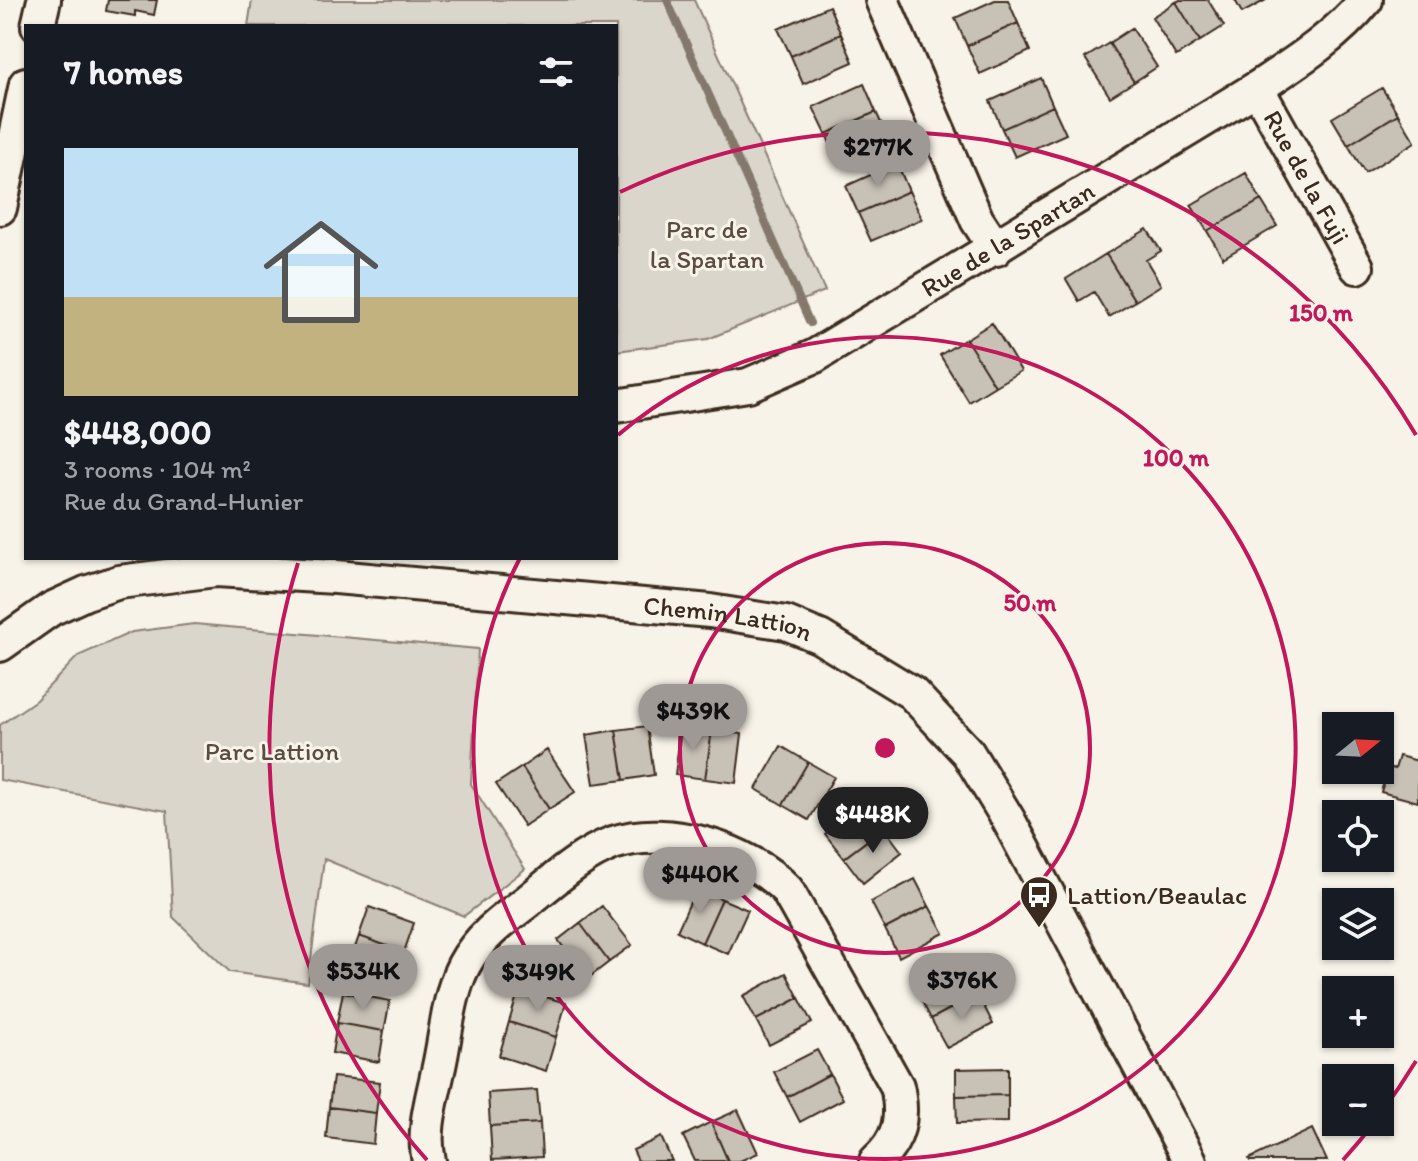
<!DOCTYPE html>
<html lang="en">
<head>
<meta charset="utf-8">
<style>
	:root { --surface:#171b24; --page:#242831; --text:#f1f3f6; --muted:#9ea1a6; --accent:#9f9995 }
	body { margin:0; font-family:Itim,sans-serif; background:var(--page); color:var(--text); height:100vh; display:flex; flex-direction:column; font-size:30px; white-space:nowrap }
	* { box-sizing:border-box; margin:0 }
	p { font-size:26px; color:var(--muted) }
	.icon { flex:none; width:44px; height:44px; fill:none; stroke:currentColor; stroke-width:2; stroke-linecap:round; stroke-linejoin:round }
	.map { position:relative; flex:1; overflow:hidden }
	.drawer { position:absolute; left:24px; top:24px; width:594px; height:536px; display:flex; flex-direction:column; background:var(--surface); border-radius:0px; box-shadow:0 2px 6px #0004 }
	.drawer>* { flex:none }
	.needle { width:52px; rotate:72deg }
	.buttons { position:absolute; left:1322px; top:712px; display:grid; gap:16px }
	.buttons a { display:grid; place-items:center; width:72px; height:72px; border-radius:0px; background:var(--surface); box-shadow:0 2px 6px #0004; font-size:40px }
	.price { position:absolute; translate:-50% -68px; padding:0 18px; border-radius:28px; background:var(--accent); color:#111; font-size:26px; line-height:52px; filter:drop-shadow(0 2px 4px #0008) }
	.price::after { content:''; position:absolute; left:50%; top:48px; width:24px; height:18px; margin-left:-12px; background:inherit; clip-path:polygon(0 0,100% 0,50% 100%) }
	.price.on { background:#222; color:#fff }
	ul { padding:0; list-style:none }
	li { display:grid; align-content:center; gap:16px; height:424px; padding:0 40px }
	li span { display:grid; place-items:center; height:248px; border-radius:0px; color:#555 }
	li>.icon { margin-inline-start:auto }
	span .icon { width:144px; height:144px; fill:#fffc; stroke-width:1 }
	li b { font-size:34px }
	h2 { display:flex; justify-content:space-between; align-items:center; height:96px; padding:0 40px; font-size:34px }
	.map>svg:first-child { display:block }
	.green { fill:#dbd6cb; stroke:#8b8074; stroke-width:2 }
	.lines { fill:none; stroke-linecap:round; stroke-linejoin:round }
	.stream { stroke:#84786c; stroke-width:8 }
	.building { fill:#c8c1b6; stroke:#3b2a1e; stroke-width:2 }
	.street-casing { stroke:#3b2a1e; stroke-width:38 }
	.street { stroke:#f7f3e8; stroke-width:32 }
	.ring { fill:none; stroke:#c2185b; stroke-width:4 }
	.labels { text-anchor:middle; stroke-width:6; stroke-linejoin:round; paint-order:stroke }
	.street-label { font-size:26px; fill:#3b2a1e; stroke:#f7f3e8 }
	.park-label { font-size:26px; fill:#5b4c41; stroke:#f7f3e8 }
	.poi-label { font-size:26px; fill:#3b2a1e; stroke:#f7f3e8; text-anchor:start }
	.centre { fill:#c2185b; stroke:#f7f3e8; stroke-width:4 }
	.ring-label { font-size:24px; text-anchor:middle; font-weight:bold; fill:#c2185b; stroke:#f7f3e8; stroke-width:6; stroke-linejoin:round; paint-order:stroke }
</style>
</head>
<body>
<div class="map">
<svg width="1418" height="1161" viewBox="0 0 1418 1161">
	<rect width="100%" height="100%" fill="#f7f3e8"/>
	<filter id="ink" filterUnits="userSpaceOnUse"><feTurbulence type="fractalNoise" baseFrequency=".0125" numOctaves="2"/><feDisplacementMap in="SourceGraphic" scale="16" xChannelSelector="R" yChannelSelector="G"/><feConvolveMatrix kernelMatrix="1 2 1 2 8 2 1 2 1" color-interpolation-filters="sRGB"/></filter>
	<g filter="url(#ink)">
		<path class="green" d="M252,0H694L825,291L708,339L616,351V26H248Z
			M194,624L478,649L471,784L525,869L464,916L324,859L308,983L230,972L173,917L167,811L0,780V725L36,700L78,656L132,632Z"/>
		<g class="lines">
			<path class="stream" d="M667,0L810,323"/>
		</g>
		<path class="building" d="M108,0H157L154,15L135,11V16L106,11Z
			M995,0H1008L1018,23L967,46L955,18Z
			M1180,0H1208L1224,26L1200,41L1176,2Z
			M1235,0H1266L1242,13Z
			M1176,2L1200,41L1176,56L1152,17Z
			M829,6L841,34L791,56L778,29Z
			M1018,23L1030,51L980,74L967,46Z
			M1132,28L1157,67L1134,82L1109,43Z
			M841,34L853,62L803,84L791,56Z
			M1109,43L1134,82L1110,97L1085,58Z
			M1041,78L1053,106L1002,129L990,101Z
			M864,84L876,112L826,134L813,107Z
			M1382,88L1398,114L1348,145L1332,118Z
			M1053,106L1066,134L1015,157L1002,129Z
			M876,112L889,140L838,162L826,134Z
			M1398,114L1415,142L1365,173L1348,145Z
			M897,163L909,191L858,213L846,186Z
			M1246,173L1261,200L1207,231L1191,205Z
			M909,191L922,219L871,241L858,213Z
			M1261,200L1277,226L1223,258L1207,231Z
			M1147,229L1161,251L1146,260L1161,285L1135,301L1106,254Z
			M1106,254L1135,301L1109,317L1094,292L1079,301L1066,279Z
			M992,323L1021,371L995,386L966,339Z
			M966,339L995,386L969,402L940,355Z
			M647,726L654,775L624,780L616,730Z
			M681,726L712,730L705,779L675,775Z
			M616,730L624,780L594,784L586,735Z
			M712,730L742,734L736,783L705,779Z
			M781,746L808,762L783,805L756,789Z
			M547,750L575,792L549,809L522,767Z
			M1399,756L1418,761V802L1381,792L1388,767L1395,769Z
			M808,762L834,777L809,820L783,805Z
			M522,767L549,809L524,826L496,784Z
			M865,803L884,828L844,858L825,834Z
			M884,828L902,852L863,883L844,858Z
			M915,879L929,906L885,929L871,902Z
			M697,887L722,899L702,943L677,931Z
			M722,899L748,910L728,954L702,943Z
			M602,906L632,945L609,962L580,923Z
			M929,906L944,933L899,957L885,929Z
			M369,907L414,923L404,952L359,936Z
			M580,923L609,962L587,979L558,940Z
			M359,936L404,952L394,981L349,965Z
			M963,965L978,994L931,1019L916,990Z
			M786,973L799,998L756,1020L743,996Z
			M519,989L566,1003L556,1037L509,1022Z
			M343,992L390,1001L384,1031L337,1023Z
			M978,994L993,1024L947,1048L931,1019Z
			M799,998L812,1023L769,1045L756,1020Z
			M509,1022L556,1037L546,1071L499,1056Z
			M337,1023L384,1031L379,1062L332,1053Z
			M817,1050L830,1074L787,1097L774,1072Z
			M1008,1068V1095L956,1096V1069Z
			M830,1074L843,1099L800,1122L787,1097Z
			M333,1077L380,1082L376,1113L329,1107Z
			M537,1090L540,1123L490,1126L488,1093Z
			M1008,1095V1122L957,1123L956,1096Z
			M329,1107L376,1113L373,1144L326,1138Z
			M738,1110L758,1153L740,1161H728L711,1122Z
			M711,1122L728,1161H695L683,1136Z
			M540,1123L542,1157L492,1160L490,1126Z
			M1312,1129L1327,1161H1250L1249,1159Z
			M661,1137L672,1161H638L633,1150Z"/>
		<g class="lines">
			<defs>
				<g id="street">
					<path d="M882,0L977,220L996,249"/>
					<path d="M38,26L44,0"/>
					<path id="s1" d="M1257,88L1357,267"/>
					<path d="M0,208L26,84"/>
					<path id="s2" d="M616,406L748,385L815,356L1257,88C1296,62 1336,37 1366,0"/>
					<path id="s3" d="M0,645L51,609L86,593L119,582L216,570L336,577L710,611L786,623L820,637L912,693L968,753L1008,819L1190,1161"/>
					<path d="M429,1161C422,1131 432,1100 438,1071C446,1038 448,995 464,965C479,937 503,920 528,901C554,880 581,855 613,843C668,824 749,850 787,890L897,1086C904,1117 900,1140 876,1161"/>
				</g>
			</defs>
			<use href="#street" class="street-casing"/>
			<use href="#street" class="street"/>
		</g>
	</g>
	<g class="ring">
		<circle cx="885" cy="748" r="205"/>
		<path d="M618 435A411 411 0 1 1 520 558"/>
		<path d="M1416 1061A616 616 0 0 1 1380 1114M1374 1123A616 616 0 0 1 1343 1160M427 1160A616 616 0 0 1 298 563M620 192A616 616 0 0 1 1416 435"/>
	</g>
	<defs>
		<symbol id="bus-pin" viewBox="-11 -11 22 30"><path d="M0 17L-7.5 6A9.5 9.5 0 1 1 7.5 6Z" fill="#3b2a1e" stroke="#f7f3e8"/><path d="M-5-6H5V4H4V6H2V4H-2V6H-4V4H-5ZM-3.5-4V0h7V-4ZM-3.5 1.2v1.5H-2V1.2ZM2 1.2v1.5H3.5V1.2Z" fill="#fff"/></symbol>
	</defs>
	<g fill-rule="evenodd">
		<use href="#bus-pin" x="1017" y="873" width="44" height="60"/>
	</g>
	<g class="labels">
		<g class="street-label">
			<text dy="9" stroke="none"><textPath href="#s1" startOffset="102">Rue de la Fuji</textPath></text>
			<text dy="9" stroke="none"><textPath href="#s2" startOffset="432">Rue de la Spartan</textPath></text>
			<text dy="9" stroke="none"><textPath href="#s3" startOffset="748">Chemin Lattion</textPath></text>
		</g>
		<g class="park-label">
			<text x="707" y="238">Parc de<tspan x="707" dy="30">la Spartan</tspan></text>
			<text x="272" y="760">Parc Lattion</text>
		</g>
		<g class="poi-label">
			<text x="1067" y="904">Lattion/Beaulac</text>
		</g>
	</g>
	<circle cx="885" cy="748" r="12" class="centre"/>
	<g class="ring-label">
		<text x="1321" y="321">150 m</text>
		<text x="1176" y="466">100 m</text>
		<text x="1030" y="611">50 m</text>
	</g>
</svg>
<div class="buttons">
<a><svg class="needle" viewBox="-14 -14 28 28"><path d="M0-13l5 13h-10z" fill="#e53935"/><path d="M0 13l5-13h-10z" fill="#9ea1a6"/></svg></a>
<a><svg class="icon" aria-label="locate" viewBox="0 0 24 24"><circle cx="12" cy="12" r="6"/><path d="M12 2v4M12 18v4M2 12h4M18 12h4"/></svg></a>
<a><svg class="icon" aria-label="layers" viewBox="0 0 24 24"><path d="M12 4l9 5-9 5-9-5zM3 14l9 5 9-5"/></svg></a>
<a>+</a>
<a>−</a>
</div>
<b class="price" style="left:878px;top:188px">$277K</b>
<b class="price" style="left:693px;top:752px">$439K</b>
<b class="price on" style="left:873px;top:855px">$448K</b>
<b class="price" style="left:700px;top:915px">$440K</b>
<b class="price" style="left:363px;top:1012px">$534K</b>
<b class="price" style="left:538px;top:1013px">$349K</b>
<b class="price" style="left:962px;top:1021px">$376K</b>
<section class="drawer">
<h2>7 homes<svg class="icon" aria-label="filters" viewBox="0 0 24 24"><path d="M4 7h16M4 17h16"/><circle cx="9" cy="7" r="2"/><circle cx="15" cy="17" r="2"/></svg></h2>
<ul>
<li><span style="background:linear-gradient(#bfe0f5 60%,#c2b280 0)"><svg class="icon" aria-label="home" viewBox="0 0 24 24"><path d="M3 11l9-7 9 7M6 9v11h12V9"/></svg></span><div><b>$448,000</b><p>3 rooms · 104 m²</p><p>Rue du Grand-Hunier</p></div></li>
</ul>
</section>
</div>
</body>
</html>
